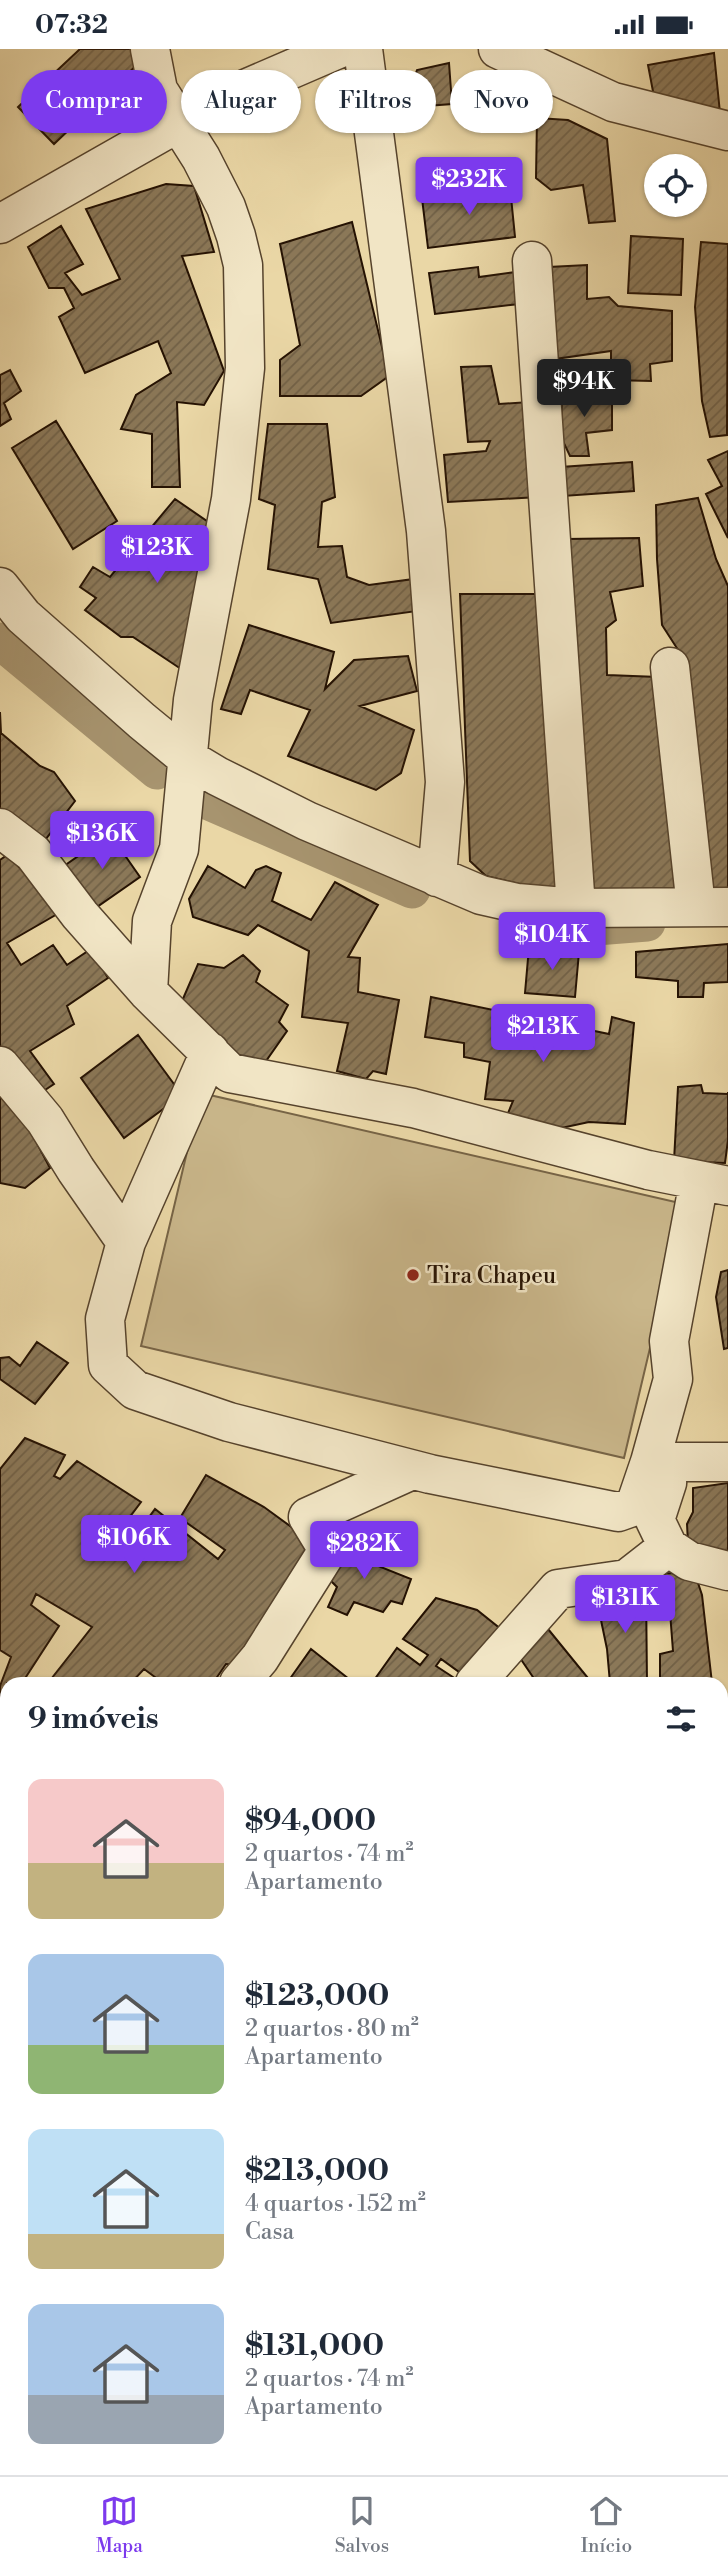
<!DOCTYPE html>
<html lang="pt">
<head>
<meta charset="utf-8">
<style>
	:root { --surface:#fff; --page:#f6f6f7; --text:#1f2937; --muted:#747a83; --line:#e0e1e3; --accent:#7c3aed }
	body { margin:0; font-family:"Libre Bodoni",serif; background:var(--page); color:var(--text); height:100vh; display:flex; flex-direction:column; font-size:26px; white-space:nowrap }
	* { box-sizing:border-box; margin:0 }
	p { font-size:23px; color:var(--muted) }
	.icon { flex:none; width:38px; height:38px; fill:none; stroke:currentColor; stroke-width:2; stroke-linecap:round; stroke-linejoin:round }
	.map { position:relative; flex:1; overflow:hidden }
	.drawer { position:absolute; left:0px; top:1628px; width:728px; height:800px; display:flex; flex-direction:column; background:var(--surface); border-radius:21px 21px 0 0; box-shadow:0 2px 5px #0004 }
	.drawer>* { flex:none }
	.banner { position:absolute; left:21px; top:21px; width:686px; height:63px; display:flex; gap:14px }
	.controls { position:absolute; left:644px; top:105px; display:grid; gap:14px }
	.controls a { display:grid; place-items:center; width:63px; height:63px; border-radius:50%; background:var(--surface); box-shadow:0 2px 5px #0004; font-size:35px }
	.price { position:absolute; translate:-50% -60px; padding:0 16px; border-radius:7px; background:var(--accent); color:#fff; font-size:23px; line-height:46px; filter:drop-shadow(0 2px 4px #0008) }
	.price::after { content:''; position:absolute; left:50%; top:42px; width:21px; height:16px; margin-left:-10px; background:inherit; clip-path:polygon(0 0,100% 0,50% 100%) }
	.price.on { background:#222; color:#fff }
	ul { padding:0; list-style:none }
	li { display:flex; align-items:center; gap:21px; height:175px; padding:0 28px }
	li span { display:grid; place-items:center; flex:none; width:196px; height:140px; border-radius:14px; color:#555 }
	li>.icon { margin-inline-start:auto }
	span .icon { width:84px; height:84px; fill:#fffc; stroke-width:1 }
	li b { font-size:30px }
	h2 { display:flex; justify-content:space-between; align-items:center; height:84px; padding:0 28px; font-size:30px }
	.chip { padding:0 24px; border-radius:32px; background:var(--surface); box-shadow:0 2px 5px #0004; font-size:24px; line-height:63px }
	.chip.on { background:var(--accent); color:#fff }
	.status { display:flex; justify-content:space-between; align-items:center; height:49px; padding:0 35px; background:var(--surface); direction:ltr }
	.status svg { height:19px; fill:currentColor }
	.dock { display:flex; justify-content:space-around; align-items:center; height:98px; border-top:2px solid var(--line); background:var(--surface); font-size:19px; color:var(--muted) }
	.dock a { display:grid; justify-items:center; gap:4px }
	.dock .on { color:var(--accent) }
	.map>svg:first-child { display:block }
	.grass { fill:#c9b68a; stroke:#776446; stroke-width:2 }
	.forest { fill:url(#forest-crowns); stroke:#776446; stroke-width:2 }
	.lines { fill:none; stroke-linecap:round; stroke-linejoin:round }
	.canal { stroke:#a7946f; stroke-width:37 }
	.building { fill:url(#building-hatch); stroke:#251203; stroke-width:2 }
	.minor-casing { stroke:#56432c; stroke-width:41 }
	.minor { stroke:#f1e5c5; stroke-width:38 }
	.poi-dot { fill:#8f2418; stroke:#f1e5c5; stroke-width:2.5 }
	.labels { text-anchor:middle; stroke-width:5; stroke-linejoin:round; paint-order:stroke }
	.poi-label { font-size:23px; fill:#251203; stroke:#f1e5c5; text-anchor:start }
</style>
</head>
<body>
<div class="status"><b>07:32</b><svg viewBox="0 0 49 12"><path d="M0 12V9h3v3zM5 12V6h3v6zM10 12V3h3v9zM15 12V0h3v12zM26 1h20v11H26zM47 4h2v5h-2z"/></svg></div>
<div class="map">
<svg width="728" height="2426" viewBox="0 0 728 2426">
	<defs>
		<pattern id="forest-crowns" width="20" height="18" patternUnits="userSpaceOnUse" patternTransform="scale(1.75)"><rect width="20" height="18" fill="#c9b68a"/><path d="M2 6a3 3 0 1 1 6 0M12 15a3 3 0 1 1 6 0" fill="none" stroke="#ac9b75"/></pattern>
		<pattern id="building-hatch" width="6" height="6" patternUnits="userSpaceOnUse" patternTransform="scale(1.75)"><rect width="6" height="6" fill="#8b7858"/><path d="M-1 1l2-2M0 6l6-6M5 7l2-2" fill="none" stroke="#716147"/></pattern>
	</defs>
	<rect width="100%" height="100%" fill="#ead7a6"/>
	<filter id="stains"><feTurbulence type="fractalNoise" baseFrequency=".00286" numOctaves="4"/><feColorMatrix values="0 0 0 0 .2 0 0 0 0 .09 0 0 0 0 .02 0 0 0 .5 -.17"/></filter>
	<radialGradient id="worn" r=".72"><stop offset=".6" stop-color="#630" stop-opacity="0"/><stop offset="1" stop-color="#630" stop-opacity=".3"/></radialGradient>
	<path class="grass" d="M201,1044L684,1155L624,1409L141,1297Z"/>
	<path class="forest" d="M721,1734L728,1739V1791L721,1792Z"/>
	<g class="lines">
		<path class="canal" d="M0,592L157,722
			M207,752L412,841
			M583,879L647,874"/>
	</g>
	<path class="building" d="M80,0H132L142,11L54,95L18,58Z
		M714,4L720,64L655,53L648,16Z
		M449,14L452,55L413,58L409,44L417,21Z
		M537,69L568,71L607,90L615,172L589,174L583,136L551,141L536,129Z
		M166,135L194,137L214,203L182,207L224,322L204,356L177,353L180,438H152V385L121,380L136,346L171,324L158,292L85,324L59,268L74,259L64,239H49L28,198L61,177L83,215L65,224L82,246L120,230L86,160Z
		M510,138L515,188L428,199L422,149Z
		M352,173L389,327L361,347H280V311L300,296L280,195Z
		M631,187L683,190L681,246L628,244Z
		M701,193L728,195L727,386L710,388L702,352L695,258Z
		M587,216V250L609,248L618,257L672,262V312L650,315L651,332L611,331V302L555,310L549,218Z
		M478,218L479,228L516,223L519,255L435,265L429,224Z
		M491,317L499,355L529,353L539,448L448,453L444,406L486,402L490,392L468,393L461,318Z
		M10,321L21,342L4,354L11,370L0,377V326Z
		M562,342L612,345V381L586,384L589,407H570L561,388Z
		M56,372L117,472L73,500L12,399Z
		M268,375H327L335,448L322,453L318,498L342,497L347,528L369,536L414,530L417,562L331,574L318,530L268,520L275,456L259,450Z
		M728,402V489L706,445L722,437L708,411Z
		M632,413L634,442L563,447L561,418Z
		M698,449L716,510L728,537V858L715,861L682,607L662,576L657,510L656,456Z
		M175,450L214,477L203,488L213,504L181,620L133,588H121L85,561L96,549L80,538L93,518L110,528Z
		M639,489L643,537L610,543L616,571L606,579L607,626L658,628L681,854L595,857L566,490Z
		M460,545H547L566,846L486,827L470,812Z
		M249,576L334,603L325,640L354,611L408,607L417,642L360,657L414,681L401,724L376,741L288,707L310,661L250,641L241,665L221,660Z
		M0,663L1,684L40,717L54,723L75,752L42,795L0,762Z
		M110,785L140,828L94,860L64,817Z
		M7,806L40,839L59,864L7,894L21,916L53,896L67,916L91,900L108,929L67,957L74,975L30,1002L54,1035L42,1043L0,1003V811Z
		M208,817L245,839L256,821L266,817L281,824L272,852L311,871L335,833L378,856L348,908L360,909L358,943L399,951L386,1025L373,1022L366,1030L337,1022L348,974L302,968L309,902L258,876L248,886L193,868L189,850Z
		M728,895V933L704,934L703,948H678V932L636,928V903Z
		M529,898L579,903L575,948L525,944Z
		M243,906L260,922L256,933L288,956L279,973L287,982L259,1022L179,959L198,915L224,919Z
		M431,948L609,985L612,968L634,974L625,1075L589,1073L552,1081L506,1069L513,1052L485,1050L490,1013L464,1008V994L425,988Z
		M138,986L182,1046L124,1089L81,1029Z
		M701,1036L703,1044L728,1045V1043V1091L725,1114L674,1112L678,1038Z
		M0,1043L29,1079L50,1119L25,1139L0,1134Z
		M728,1221V1299L724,1300L716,1248L721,1223Z
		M37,1293L68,1314L35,1355L0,1330V1309L9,1308L20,1317Z
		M25,1389L65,1406L54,1427L60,1430L77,1412L141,1453L117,1485L130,1494L155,1460L218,1510L225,1501L180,1469L206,1426L264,1458L316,1496L238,1616L226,1615L213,1634H163L144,1620L131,1634H48L92,1578L36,1545L31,1556L59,1577L22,1634H7V1655L0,1650V1637L11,1608L0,1601V1420Z
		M728,1434V1503L688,1494L687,1475L693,1463V1439Z
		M336,1484L371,1499L368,1513L411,1530L402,1555L391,1552L383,1563L354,1553L347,1566L328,1558L337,1538L326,1527L336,1512L353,1513L355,1506L333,1492Z
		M666,1524L695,1525L702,1546L712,1634H660V1605L673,1602L670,1563L659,1554L656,1537Z
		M646,1539L647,1634H610L607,1600L596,1547Z
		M436,1549L477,1561L502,1581L466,1628L441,1610L436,1617L459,1632L458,1634H372L397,1599L420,1616L428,1606L403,1590Z
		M548,1580L592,1634H537L518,1606Z
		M311,1600L354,1634H287Z
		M721,1650L728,1651V1704H725L724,1714H721Z
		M0,1691L7,1694V1802L0,1812V1730L2,1726L0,1725Z
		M721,1810L728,1833V1907L721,1909Z
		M7,1817V1863L0,1859V1830Z
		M0,1871L7,1876V1952L0,1963Z
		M728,1938V2066L721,2064V1939Z
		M7,2004V2047L0,2043V2015Z
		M3,2068L7,2078V2106L0,2110V2069Z
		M728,2075V2182L721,2179V2096Z
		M7,2122V2322L0,2296V2126Z
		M728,2306V2384L722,2386L721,2308Z
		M7,2416V2420L12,2426H0V2419Z
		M82,2420H111L112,2426H81Z
		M150,2420H341L338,2426H150Z
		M380,2420H488L486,2426H378Z
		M509,2420H668L670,2426H508Z"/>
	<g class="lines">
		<defs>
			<path id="minor" d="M363,0L426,482L445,733L437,828
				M498,0L613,53L728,82
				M0,175L213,54L338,0
				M532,212L576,859
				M0,538L23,567L142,672L187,709L217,727L307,772L481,846L517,854L576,859L728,858
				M670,618L696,858
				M0,779L33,804L80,866L148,943L230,1024L413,1059L648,1121L728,1137
				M148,943L152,872L179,800L193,651L231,450L245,319L243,216L236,187L226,158L201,109L158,41L150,0
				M210,1003L126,1193L105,1270L108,1316L135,1341L229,1373L430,1425L618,1463L635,1457L650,1413H728
				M0,1017L45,1071L76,1121L126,1193
				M699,1132L669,1292L673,1330L650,1413L667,1434L655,1471L668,1498L689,1512L728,1522
				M239,1634L260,1609L328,1501L308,1468L412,1421
				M475,1634L558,1540L627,1530L668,1498
				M0,1679L7,1682
				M721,1918L728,1915
				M721,2248L728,2246
				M0,2349L7,2366
				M0,2395L7,2392
				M124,2420V2426
				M351,2426L352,2420"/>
		</defs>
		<use href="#minor" class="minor-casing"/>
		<use href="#minor" class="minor"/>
	</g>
	<circle class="poi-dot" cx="413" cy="1226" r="7"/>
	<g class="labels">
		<g class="poi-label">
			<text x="427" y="1234">Tira Chapeu</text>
		</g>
	</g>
	<rect width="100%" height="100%" filter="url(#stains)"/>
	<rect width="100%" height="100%" fill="url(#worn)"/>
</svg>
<div class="controls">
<a><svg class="icon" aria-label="locate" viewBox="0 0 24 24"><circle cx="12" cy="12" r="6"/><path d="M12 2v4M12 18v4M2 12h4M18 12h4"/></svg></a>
</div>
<b class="price" style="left:469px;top:168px">$232K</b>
<b class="price on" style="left:584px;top:370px">$94K</b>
<b class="price" style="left:157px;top:536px">$123K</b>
<b class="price" style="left:102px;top:822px">$136K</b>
<b class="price" style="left:552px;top:923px">$104K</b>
<b class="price" style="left:543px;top:1015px">$213K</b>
<b class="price" style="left:134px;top:1526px">$106K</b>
<b class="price" style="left:364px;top:1532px">$282K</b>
<b class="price" style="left:625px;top:1586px">$131K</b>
<div class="banner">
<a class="chip on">Comprar</a>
<a class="chip">Alugar</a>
<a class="chip">Filtros</a>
<a class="chip">Novo</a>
</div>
<section class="drawer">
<h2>9 imóveis<svg class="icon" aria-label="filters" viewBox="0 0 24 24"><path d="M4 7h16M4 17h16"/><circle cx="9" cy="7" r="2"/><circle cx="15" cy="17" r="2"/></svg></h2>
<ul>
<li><span style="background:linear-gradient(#f6c9c9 60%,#c2b280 0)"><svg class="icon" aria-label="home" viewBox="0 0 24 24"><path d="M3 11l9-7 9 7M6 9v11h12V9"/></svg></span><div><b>$94,000</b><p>2 quartos · 74 m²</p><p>Apartamento</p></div></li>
<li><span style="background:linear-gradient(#a9c7e8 65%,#8fb573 0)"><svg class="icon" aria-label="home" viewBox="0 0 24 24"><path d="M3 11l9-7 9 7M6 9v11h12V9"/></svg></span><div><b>$123,000</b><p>2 quartos · 80 m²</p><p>Apartamento</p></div></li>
<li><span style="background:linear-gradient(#bfe0f5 75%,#c2b280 0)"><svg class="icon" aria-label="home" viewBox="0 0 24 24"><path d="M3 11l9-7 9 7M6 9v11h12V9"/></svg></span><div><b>$213,000</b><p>4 quartos · 152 m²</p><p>Casa</p></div></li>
<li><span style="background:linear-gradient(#a9c7e8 65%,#9aa5b1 0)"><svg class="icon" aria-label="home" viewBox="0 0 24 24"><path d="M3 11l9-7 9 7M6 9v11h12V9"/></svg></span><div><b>$131,000</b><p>2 quartos · 74 m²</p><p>Apartamento</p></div></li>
</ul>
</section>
</div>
<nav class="dock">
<a class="on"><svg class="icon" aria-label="map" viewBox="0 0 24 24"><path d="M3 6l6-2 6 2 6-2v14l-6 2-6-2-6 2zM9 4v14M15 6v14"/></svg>Mapa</a>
<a><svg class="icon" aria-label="saved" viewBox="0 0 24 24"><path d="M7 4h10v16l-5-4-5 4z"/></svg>Salvos</a>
<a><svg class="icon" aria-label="home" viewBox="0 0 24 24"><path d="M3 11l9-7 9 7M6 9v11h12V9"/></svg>Início</a>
</nav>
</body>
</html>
